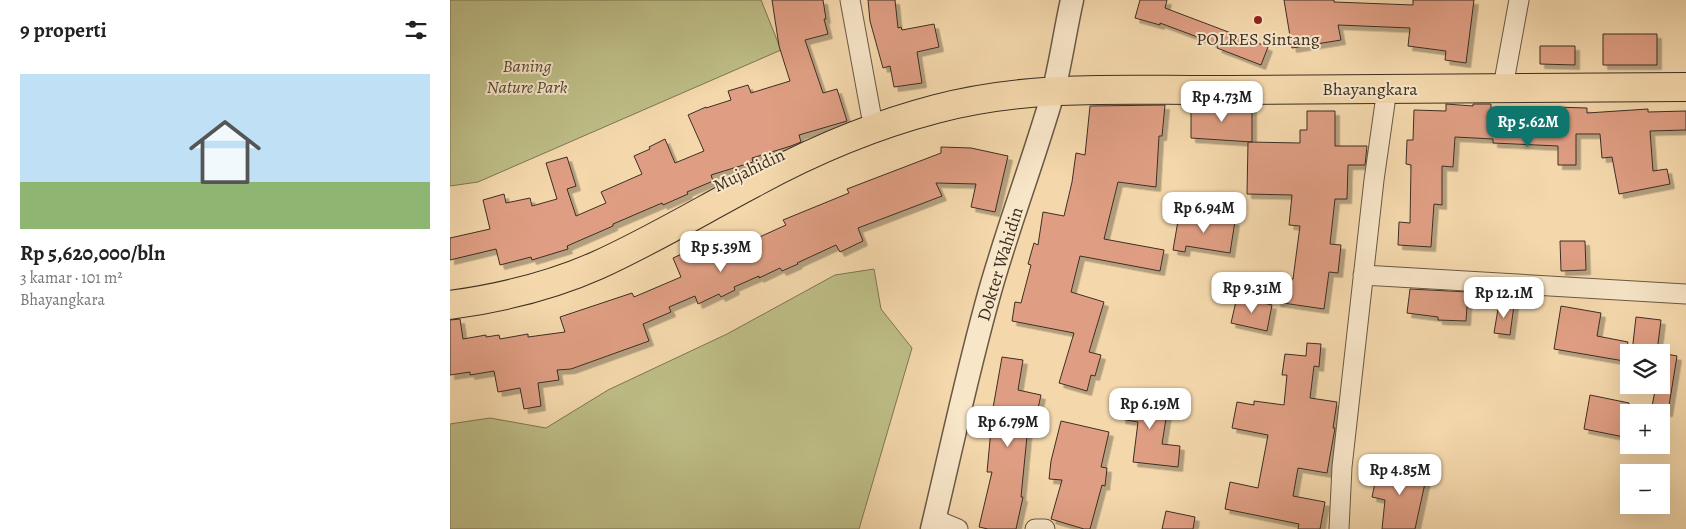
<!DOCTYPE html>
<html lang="id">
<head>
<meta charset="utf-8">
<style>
	:root { --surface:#fff; --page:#f2f2f2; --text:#222; --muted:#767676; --accent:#0f766e }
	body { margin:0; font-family:Alegreya,serif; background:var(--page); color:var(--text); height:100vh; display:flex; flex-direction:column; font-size:19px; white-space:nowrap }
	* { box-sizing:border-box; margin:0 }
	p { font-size:16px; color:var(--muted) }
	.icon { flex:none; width:28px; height:28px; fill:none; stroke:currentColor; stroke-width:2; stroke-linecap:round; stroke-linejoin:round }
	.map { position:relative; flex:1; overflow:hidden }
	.sheet { display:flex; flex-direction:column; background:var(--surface); width:450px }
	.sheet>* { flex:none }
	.buttons { position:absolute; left:1170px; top:344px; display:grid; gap:10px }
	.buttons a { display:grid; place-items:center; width:50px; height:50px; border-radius:0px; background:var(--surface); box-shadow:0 5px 20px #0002; font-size:25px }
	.price { position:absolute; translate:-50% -42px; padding:0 11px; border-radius:10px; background:#fff; color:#222; font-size:16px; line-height:32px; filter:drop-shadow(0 1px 2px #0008) }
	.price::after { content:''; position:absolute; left:50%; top:30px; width:15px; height:11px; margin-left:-8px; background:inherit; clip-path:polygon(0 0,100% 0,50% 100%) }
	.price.active { background:var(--accent); color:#fff }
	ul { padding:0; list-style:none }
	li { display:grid; align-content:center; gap:10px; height:265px; padding:0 20px }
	li span { display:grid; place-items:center; height:155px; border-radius:0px; color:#555 }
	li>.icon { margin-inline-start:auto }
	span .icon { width:90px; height:90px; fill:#fffc; stroke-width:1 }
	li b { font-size:21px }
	h2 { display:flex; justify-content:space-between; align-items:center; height:60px; padding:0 20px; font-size:21px }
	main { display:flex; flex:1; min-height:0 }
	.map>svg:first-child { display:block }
	.green { fill:#bebe87; stroke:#7d7655 }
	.building { fill:#df9e83; stroke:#3c2e23; filter:url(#shadow) }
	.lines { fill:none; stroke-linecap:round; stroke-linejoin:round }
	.minor-casing { stroke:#6a5845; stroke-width:21 }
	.tertiary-casing { stroke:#6a5845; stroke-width:25 }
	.primary-casing { stroke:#3c2e23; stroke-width:30 }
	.minor { stroke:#f8e6c9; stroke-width:19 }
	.tertiary { stroke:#f8e6c9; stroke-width:22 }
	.primary { stroke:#f4d8ac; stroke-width:28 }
	.poi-dot { fill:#8f2418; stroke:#f8e6c9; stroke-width:2 }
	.labels { text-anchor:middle; stroke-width:4; stroke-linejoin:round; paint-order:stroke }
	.poi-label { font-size:18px; fill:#3c2e23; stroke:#f8e6c9 }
	.park-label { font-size:18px; font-style:italic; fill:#564b37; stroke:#f8e6c9 }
	.street-label { font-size:18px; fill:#3c2e23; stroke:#f8e6c9 }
</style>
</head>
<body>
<main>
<section class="sheet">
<h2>9 properti<svg class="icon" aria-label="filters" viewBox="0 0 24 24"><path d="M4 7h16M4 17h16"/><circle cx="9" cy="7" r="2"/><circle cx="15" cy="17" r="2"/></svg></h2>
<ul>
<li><span style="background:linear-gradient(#bfe0f5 70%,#8fb573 0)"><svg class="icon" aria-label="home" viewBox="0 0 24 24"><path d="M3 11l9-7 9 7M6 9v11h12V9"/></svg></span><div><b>Rp 5,620,000/bln</b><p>3 kamar · 101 m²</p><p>Bhayangkara</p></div></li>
</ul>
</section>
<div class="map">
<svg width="1236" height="529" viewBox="0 0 1236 529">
	<defs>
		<filter id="shadow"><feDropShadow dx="4.5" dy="4.5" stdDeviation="0" flood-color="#0004"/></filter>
	</defs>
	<rect width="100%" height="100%" fill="#f4d8ac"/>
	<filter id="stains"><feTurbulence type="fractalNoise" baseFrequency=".004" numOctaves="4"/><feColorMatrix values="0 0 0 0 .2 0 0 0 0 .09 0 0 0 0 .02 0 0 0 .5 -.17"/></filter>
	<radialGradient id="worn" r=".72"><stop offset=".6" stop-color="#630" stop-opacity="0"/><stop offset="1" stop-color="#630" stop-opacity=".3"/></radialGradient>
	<path class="green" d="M0,0H311L331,50L28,182L0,186Z
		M424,269L431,309L462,348L409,529H0V424L40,418L96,428L158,390L277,334L385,275Z"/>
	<path class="building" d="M322,0H373L376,19H374L378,34L355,40L373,93L387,89L397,121L349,135L351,142L341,146L302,158L303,162L261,175L263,181L237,192L238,194L213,205L212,203L163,224V226L117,246L118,249L82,260L81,257L50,265L46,249L0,260V238L40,229L33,200L54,194L56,203L80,198L82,206L107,199L96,163L117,157L126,186L117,189L126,216L156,203L151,192L192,174L184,156L200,149L199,147L215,139L225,163L254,151L238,115L256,107V108L281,100L278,91L298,85L301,93L340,81L329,46Z
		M418,0H445L448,28L451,27L452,30L484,24L489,47L467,52L472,83L444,87L440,66L433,68L420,21Z
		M690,0H717L715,8L818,47L811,65L767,48L769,45L710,23V25L685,18Z
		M834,0H884V2L963,5V0H1024L1016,63L995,60L996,51L958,46L960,28L888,25L891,40L842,48Z
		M1153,34H1207V65H1153Z
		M1090,46H1125V65L1090,64Z
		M996,104L1023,106V104H1041V112L1105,115V107L1137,108V113L1198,109V112L1236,111V130L1200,131L1203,171L1217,169L1220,184L1169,194L1162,157L1152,158L1150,134H1126V165H1108V146L1043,143V139L1005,137L1003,167L992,166V205L984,204L981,247L948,245L949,222L960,223L961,165L956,164L957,140H963L964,110L996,111Z
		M715,105L712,136H709L706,187L668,182L654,239L714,250L710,271L630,256L621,292L654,302L639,352L651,355L645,376L641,375L637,391L609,383L624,333L562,321L565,302L571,303L581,265L578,264L584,243L588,245L593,212L614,216L622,182L626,153L635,155L640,106Z
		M802,105V142L741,138V106Z
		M857,111H885V146H917L915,165H898L897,199H885L880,244L891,245L888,273L879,272L874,309L826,302L829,276L843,279L850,226L839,225L842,195L797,194L798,142L850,143V130H857Z
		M491,147L521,148L558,156L545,212L521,207L526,184L486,183L492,196L408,228L413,241L390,252L386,245L347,263L348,264L332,271L330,268L309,278V276L284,287L285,290L271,297L269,294L248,304L245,296L219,307L221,312L193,324L199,341L121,369L107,370L109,380L88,383L91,406L74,409L70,388L48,392L44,371L20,375V372L0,375V320L10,319L13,339L36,335V337L49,335L50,339L78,334V337L115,332L110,317L182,293L184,297L231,277L223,258L243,249L249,261L291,242L292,245L336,225L333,220L399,193L397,189L491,153Z
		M729,215L748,219V215L785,221L780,253L736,246L735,252L723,250Z
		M1110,241H1135L1136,270L1111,271Z
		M960,289L1018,292L1016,321L988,320V317L957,313Z
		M787,297L822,305L817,331L781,323Z
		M1049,303L1064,305L1060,335L1044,333Z
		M1111,306L1151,313L1147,336L1178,342L1174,361L1104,349Z
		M1186,317L1211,320L1207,352H1182Z
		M857,343L871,344L869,367L864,366L860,398L887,402L883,428H885L877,473L848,468L843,496L875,502L870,529H848L849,524L775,509L780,482L808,488L818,435L782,428L787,402L804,405V401L834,405L837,375H832L835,354L856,356Z
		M1211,353L1227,356L1218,412H1201L1206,385H1211Z
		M552,357L573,360L568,390L591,395L586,417L579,416L571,497H573L566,529H538L529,527L542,472H537L543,408Z
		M675,392L719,400L712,444L730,446L728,467L683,462L688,422L671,419Z
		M1140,395L1179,403V438L1134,429Z
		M611,421L659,432L651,467L657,468L655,486L652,485L640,529H634L601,519L612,480L599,479L601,461Z
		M929,464L977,474L965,529H932L935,500L922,497Z
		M716,511L745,517L743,529H712Z"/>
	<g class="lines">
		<defs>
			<path id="minor" d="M400,0L421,114
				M1055,76L1069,0
				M913,275L1236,294
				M484,519L508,529
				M585,529H595
				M889,529L892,467L924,180L937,89"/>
			<path id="tertiary" d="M482,529C501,450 518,369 540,291C559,224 584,159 603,93C611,62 615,31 622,0"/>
			<path id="primary" d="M0,305C51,298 101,286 148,265C201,241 251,211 302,184C360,152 421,126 486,109C584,83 680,91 780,90C932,89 1084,88 1236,87"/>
		</defs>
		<use href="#minor" class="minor-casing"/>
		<use href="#tertiary" class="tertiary-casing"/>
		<use href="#primary" class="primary-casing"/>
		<use href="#minor" class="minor"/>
		<use href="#tertiary" class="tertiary"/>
		<use href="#primary" class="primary"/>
	</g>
	<circle class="poi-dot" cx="808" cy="20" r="5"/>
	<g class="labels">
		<g class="poi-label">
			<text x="808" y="45">POLRES Sintang</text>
		</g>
		<g class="park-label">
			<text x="77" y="72">Baning<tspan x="77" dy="21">Nature Park</tspan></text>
		</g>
		<g class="street-label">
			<text x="920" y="95">Bhayangkara</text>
			<text transform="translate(299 170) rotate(-26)" y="6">Mujahidin</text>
			<text transform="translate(550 264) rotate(-73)" y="6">Dokter Wahidin</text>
		</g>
	</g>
	<rect width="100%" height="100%" filter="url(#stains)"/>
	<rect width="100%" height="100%" fill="url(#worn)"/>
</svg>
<div class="buttons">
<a><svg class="icon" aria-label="layers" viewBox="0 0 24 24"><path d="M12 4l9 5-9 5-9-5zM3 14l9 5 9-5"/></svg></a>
<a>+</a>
<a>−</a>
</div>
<b class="price" style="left:772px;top:123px">Rp 4.73M</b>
<b class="price active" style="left:1078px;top:148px">Rp 5.62M</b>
<b class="price" style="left:754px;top:234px">Rp 6.94M</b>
<b class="price" style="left:271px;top:273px">Rp 5.39M</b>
<b class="price" style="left:802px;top:314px">Rp 9.31M</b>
<b class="price" style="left:1054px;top:319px">Rp 12.1M</b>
<b class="price" style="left:700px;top:430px">Rp 6.19M</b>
<b class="price" style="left:558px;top:448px">Rp 6.79M</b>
<b class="price" style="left:950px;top:496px">Rp 4.85M</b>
</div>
</main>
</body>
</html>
